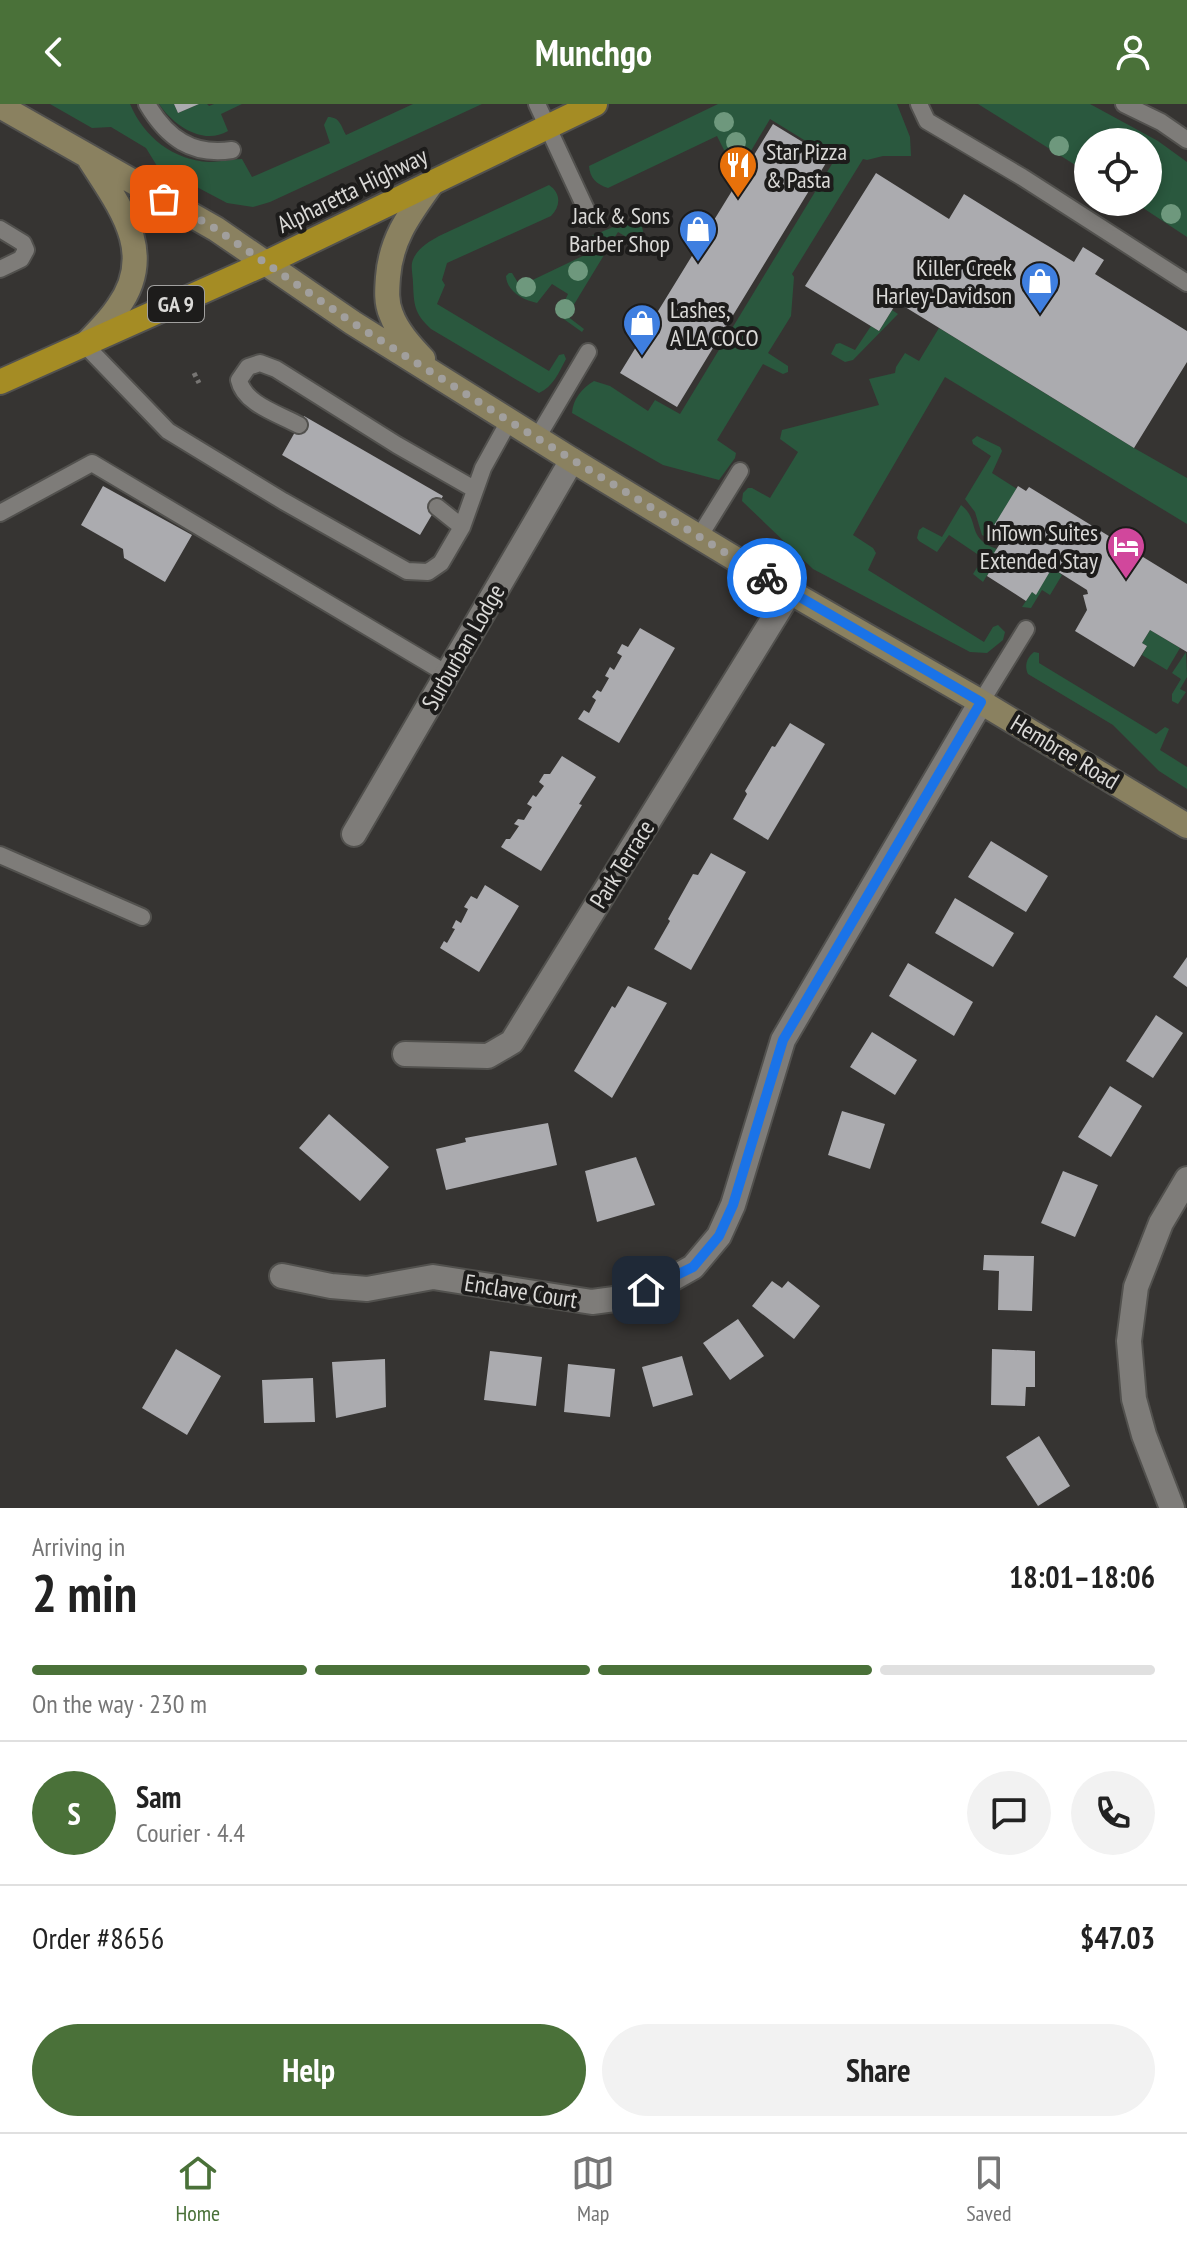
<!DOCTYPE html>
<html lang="en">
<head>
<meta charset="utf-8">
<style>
  body { margin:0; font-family:"PT Sans Narrow",sans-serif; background:#f2f2f2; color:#222; height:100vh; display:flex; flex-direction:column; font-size:30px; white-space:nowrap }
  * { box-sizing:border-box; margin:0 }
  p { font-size:26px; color:#767676 }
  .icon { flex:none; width:44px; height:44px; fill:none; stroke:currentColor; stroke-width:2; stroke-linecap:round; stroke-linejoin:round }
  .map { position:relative; height:1404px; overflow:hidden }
  .drawer { display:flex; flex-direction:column; background:#fff; flex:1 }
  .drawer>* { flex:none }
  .tools { position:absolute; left:1074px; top:24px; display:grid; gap:16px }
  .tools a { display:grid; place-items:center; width:88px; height:88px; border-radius:50%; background:#fff; box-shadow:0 4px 12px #0003; font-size:40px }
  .pin { position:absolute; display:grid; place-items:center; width:68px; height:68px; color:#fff; margin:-34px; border-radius:16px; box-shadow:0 4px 12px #0006 }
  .courier { position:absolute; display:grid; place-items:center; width:80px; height:80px; margin:-40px; border:6px solid #1a73e8; border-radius:50%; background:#fff; color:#222; box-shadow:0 2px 10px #0007 }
  .overview em { font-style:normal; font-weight:700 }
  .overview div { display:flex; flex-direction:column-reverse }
  .overview { display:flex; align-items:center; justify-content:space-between; height:136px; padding:0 32px }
  h1 { font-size:52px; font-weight:700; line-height:60px }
  .bar { display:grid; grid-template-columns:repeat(4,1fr); gap:12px 8px; align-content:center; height:96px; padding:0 32px }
  .bar i { height:10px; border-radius:6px; background:#e0e0e0 }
  .bar .active { background:#4a7139 }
  .bar p { grid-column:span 4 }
  .line { display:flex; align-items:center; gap:20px; padding:0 32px; border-top:2px solid #e0e0e0 }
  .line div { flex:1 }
  .round { display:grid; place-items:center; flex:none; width:84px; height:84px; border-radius:42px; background:#f2f2f2 }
  .action { display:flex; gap:16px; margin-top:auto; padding:16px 32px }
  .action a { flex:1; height:92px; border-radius:48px; background:#4a7139; color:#fff; font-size:32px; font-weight:700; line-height:92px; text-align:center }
  .action a+a { background:#f2f2f2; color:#222 }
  header { display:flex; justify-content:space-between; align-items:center; height:104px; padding:0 32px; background:#4a7139; color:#fff; font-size:36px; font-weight:700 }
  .tab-bar { display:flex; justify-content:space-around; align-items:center; height:112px; border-top:2px solid #e0e0e0; background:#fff; font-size:22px; color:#767676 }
  .tab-bar a { display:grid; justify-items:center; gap:4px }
  .tab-bar .active { color:#4a7139 }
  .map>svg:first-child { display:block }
</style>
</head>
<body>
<header><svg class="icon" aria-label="back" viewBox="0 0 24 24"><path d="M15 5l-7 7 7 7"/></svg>Munchgo<svg class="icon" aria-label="person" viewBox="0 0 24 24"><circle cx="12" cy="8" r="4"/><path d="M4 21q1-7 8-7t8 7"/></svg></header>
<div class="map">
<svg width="1187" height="1404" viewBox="0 0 1187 1404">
  <rect width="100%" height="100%" fill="#363432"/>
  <!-- green -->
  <path fill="#2a583e" d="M50 0H130C144 33 173 56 209 58 220 58 231 55 242 55L252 73 330 39 324 21 328 13C340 13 341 22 346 31L413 0H482L270 98 253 103 227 99 157 62 146 44 111 23 92 24Z
    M159 0H174L178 9 199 0H207L209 2 214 0H242L221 10 228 27C203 42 173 21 159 0Z
    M718 0H897L910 33 911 52H883L867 56 863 55 792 170 794 173 791 212 768 249 788 262V268L783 270 763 260 717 336 736 349 735 354 719 376 663 361 572 309C573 295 582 284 594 277L610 282 648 307 655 296 680 310 835 55 770 15 742 62 728 54 717 32 608 84C596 80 590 74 589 62Z
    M978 0H1090L1158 37 1187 58V133L1134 98H1148V38H1088V69Z
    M549 81C561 89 561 102 551 112L447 159 442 176 445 181 437 200 549 267 559 251 564 250 566 255C559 268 553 283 539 289L431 225C414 209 414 201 413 179 413 173 411 165 412 159 415 146 428 138 439 132Z
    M632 115 641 119 643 127 642 133 633 137 618 128 567 212 584 225 582 228 558 211 568 190 552 180 537 199C523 196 507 188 506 172L509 169H512L520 182 589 149 585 139 587 134Z
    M892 206 898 210 853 256 845 258 831 250 836 240 840 239 855 246 871 222 879 227Z
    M939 224 1134 344 1187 374V420L945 273 853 431 873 444 876 449 868 466 984 538 993 523 998 521 1005 528 1003 536 987 549 970 548 813 465 742 397 743 389 748 384H752L770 394 798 348 780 335 782 326 879 301 869 275 895 269 896 263 905 249 919 257Z
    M977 332 1000 343 1002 347 992 369 1017 385 993 423 1001 428 1003 435 1000 440 982 431 975 408 965 395 991 352 973 340 972 336Z
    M961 401C981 416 965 434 997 445L988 460 992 463 983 478 973 470 983 454 949 431 937 448 919 437 917 434 919 426 923 423 942 433Z
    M1052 464 1062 471 1050 491 1042 486 1031 504 1022 503 1032 488 1036 490Z
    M1150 526 1180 544 1167 566 1142 551 1147 542 1142 539Z
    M1034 548 1039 549V559L1156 630 1165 623 1169 625 1160 646 1187 663V685L1159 667 1113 621 1028 570C1024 562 1027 553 1034 548Z
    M1186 548 1187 573 1180 585 1186 588 1178 600 1172 597V590L1181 575 1172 569Z"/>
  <!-- building -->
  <path fill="#ababaf" d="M174 0H199L178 9Z
    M773 20 829 54 677 303 620 269Z
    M876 69 949 115 964 90 1074 158 1083 143 1104 156 1095 170 1187 227V258L1134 344 897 198 879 227 805 182Z
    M304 312 443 392 420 431 282 351Z
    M103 382 192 431 165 478 124 454 123 445 81 421Z
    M1018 382 1026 387 1029 383 1187 480V548L1150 526 1142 539 1147 542 1134 563 1075 527 1087 506 1083 491 1088 490 1087 486 1052 464 1036 491 1032 488 1026 497 987 472 992 463 987 460 1003 435 999 432 1001 428 993 423Z
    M640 524 675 544 619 639 578 615 584 606 589 609 596 596 592 593 597 586 601 588 609 574 605 572 610 563 614 566 622 552 617 549 622 540 628 543Z
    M790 619 825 640 768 736 733 715 747 690 745 687 772 642 775 643Z
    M562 652 596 673 579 700 582 701 541 767 501 743 506 735H510L519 722 514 720 518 715 524 716 532 703 527 700 533 691 536 693 544 682 539 678 544 670H550Z
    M991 737 1048 772 1026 808 968 773Z
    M711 749 746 768 691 866 654 845 670 817 668 815 693 770 698 771Z
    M485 781 519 802 479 868 440 844 444 837 447 839 455 825 452 824 456 816 461 819 468 805 464 803 471 792 477 795Z
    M955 794 1014 829 993 863 935 829Z
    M1187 853V883L1173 873Z
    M908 859 973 898 954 932 889 892Z
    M628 882 667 899 612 994 574 967 612 902 615 904Z
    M1156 911 1183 929 1153 974 1126 957Z
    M872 928 917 956 895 991 850 963Z
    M1110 982 1142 1002 1111 1053 1078 1033Z
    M842 1007 885 1020 870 1065 828 1051Z
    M329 1010 389 1063 360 1097 299 1044Z
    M548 1019 557 1061 446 1086 436 1045 466 1038 465 1034Z
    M636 1053 655 1101 597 1118 585 1067Z
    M1063 1067 1098 1081 1075 1133 1041 1119Z
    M984 1151 1034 1152 1032 1207 998 1206 999 1167 983 1166Z
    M772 1177 782 1184 788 1177 820 1202 794 1235 752 1202Z
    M738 1215 764 1252 730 1276 703 1239Z
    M176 1245 221 1272 187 1331 142 1304Z
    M992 1245 1035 1247V1283H1026L1025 1302 991 1301Z
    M490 1247 542 1253 536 1302 484 1296Z
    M682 1252 693 1291 653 1303 642 1263Z
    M385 1255 386 1303 336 1314 332 1258Z
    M568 1260 615 1265 610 1313 564 1308Z
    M313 1274 315 1318 264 1319 262 1276Z
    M1039 1332 1070 1382 1038 1402 1006 1353Z"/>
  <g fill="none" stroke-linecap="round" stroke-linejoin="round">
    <defs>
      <path id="lane" d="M147 0C167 34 192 52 232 46
        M537 0 590 114
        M919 0 927 17 1022 73 1187 179
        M1124 0 1161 18 1187 36
        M0 125 23 139 26 146 21 155 0 165
        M85 241 168 327 283 397 407 467 428 468 441 459 462 423 483 364 509 317
        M299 321C279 310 244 300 239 276L248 263 260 259 276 265 397 341 474 385
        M537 334 588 248
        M437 403 462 423
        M0 409 92 359 447 570
        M699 433 740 367
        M981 598 1026 525
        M0 751 142 813"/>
      <path id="street" d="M354 730 572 356
        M405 950 488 952 512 938 790 488
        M282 1172 331 1182 367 1185 433 1173 592 1198 622 1194 670 1176 693 1163 719 1132 733 1101 783 936 981 598
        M1172 1404 1144 1331 1134 1295 1129 1237 1136 1183 1161 1119 1187 1075"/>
      <path id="secondary" d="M0 2 216 125 353 219 572 356 790 488 981 598 1187 722
        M85 241C96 229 109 217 118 203 157 149 120 103 90 56
        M423 255C411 242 397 227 391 210 386 198 387 186 388 173 391 134 410 110 432 79"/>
      <path id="highway" d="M0 278 266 159 595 0"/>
    </defs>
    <!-- lane casing -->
    <use href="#lane" stroke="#52514e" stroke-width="20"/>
    <!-- street casing -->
    <use href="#street" stroke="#52514e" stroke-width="28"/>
    <!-- secondary casing -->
    <use href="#secondary" stroke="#52514e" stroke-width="28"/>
    <!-- highway casing -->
    <use href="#highway" stroke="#52514e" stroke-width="28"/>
    <!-- path -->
    <path stroke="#777573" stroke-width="5" stroke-dasharray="4 4" stroke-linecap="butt" d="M194 269 199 279"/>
    <!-- lane -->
    <use href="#lane" stroke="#7e7c79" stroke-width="16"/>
    <!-- street -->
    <use href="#street" stroke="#7e7c79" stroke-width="24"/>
    <!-- secondary -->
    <use href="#secondary" stroke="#8a8160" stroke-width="24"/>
    <!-- highway -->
    <use href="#highway" stroke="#a58c24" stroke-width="24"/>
  </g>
  <!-- trees -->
  <g fill="#6e987d">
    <circle cx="724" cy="18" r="10"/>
    <circle cx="736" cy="38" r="10"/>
    <circle cx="1059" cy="42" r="10"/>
    <circle cx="1171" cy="110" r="10"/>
    <circle cx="578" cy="167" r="10"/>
    <circle cx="526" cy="183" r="10"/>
    <circle cx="565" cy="205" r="10"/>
  </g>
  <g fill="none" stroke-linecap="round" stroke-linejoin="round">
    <!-- done -->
    <path stroke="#a19f9d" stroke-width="8" stroke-dasharray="0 14.4" d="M164 95 216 125 353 219 509 317 767 474"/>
    <!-- route -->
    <path stroke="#1a73e8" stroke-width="10" d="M646 1186 693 1163 719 1132 733 1101 783 936 981 598 767 474"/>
  </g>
  <!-- icons -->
  <defs>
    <symbol id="restaurant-pin" viewBox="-11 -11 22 30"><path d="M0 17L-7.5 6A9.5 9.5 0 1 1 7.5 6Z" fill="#e8710a" stroke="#1d1c1b"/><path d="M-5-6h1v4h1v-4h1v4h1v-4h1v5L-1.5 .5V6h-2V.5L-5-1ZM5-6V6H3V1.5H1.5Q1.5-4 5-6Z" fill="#fff"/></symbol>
    <symbol id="shop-pin" viewBox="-11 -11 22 30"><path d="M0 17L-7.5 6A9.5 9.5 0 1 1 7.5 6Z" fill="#3f7fe0" stroke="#1d1c1b"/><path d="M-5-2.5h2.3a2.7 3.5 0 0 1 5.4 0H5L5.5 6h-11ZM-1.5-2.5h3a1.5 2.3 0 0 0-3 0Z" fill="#fff"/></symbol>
    <symbol id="hotel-pin" viewBox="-11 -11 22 30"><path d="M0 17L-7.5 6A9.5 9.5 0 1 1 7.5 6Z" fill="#d1479c" stroke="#1d1c1b"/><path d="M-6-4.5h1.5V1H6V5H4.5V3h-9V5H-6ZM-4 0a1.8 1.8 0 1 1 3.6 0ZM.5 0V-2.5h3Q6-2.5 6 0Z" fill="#fff"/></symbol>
  </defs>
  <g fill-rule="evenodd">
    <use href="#restaurant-pin" x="716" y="39" width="44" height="60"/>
    <use href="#shop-pin" x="676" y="103" width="44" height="60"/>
    <use href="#shop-pin" x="1018" y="155" width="44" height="60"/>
    <use href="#shop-pin" x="620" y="197" width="44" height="60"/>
    <use href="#hotel-pin" x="1104" y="420" width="44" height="60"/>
  </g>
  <g text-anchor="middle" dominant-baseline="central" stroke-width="8" stroke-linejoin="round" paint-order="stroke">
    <!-- shield labels -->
    <rect fill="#1d1c1b" stroke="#a1a09f" stroke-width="2" x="148" y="182" width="56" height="36" rx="6"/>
    <g font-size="22" font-weight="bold" fill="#dad9d7">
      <text x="176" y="200">GA 9</text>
    </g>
    <!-- poi labels -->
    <g font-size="24" fill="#dad9d7" stroke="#1d1c1b" text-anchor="end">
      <text x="766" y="47" text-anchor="start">Star Pizza<tspan x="766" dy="28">&amp; Pasta</tspan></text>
      <text x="670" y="111">Jack &amp; Sons<tspan x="670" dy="28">Barber Shop</tspan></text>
      <text x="1012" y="163">Killer Creek<tspan x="1012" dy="28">Harley-Davidson</tspan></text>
      <text x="670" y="205" text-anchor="start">Lashes,<tspan x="670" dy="28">A LA COCO</tspan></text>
      <text x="1098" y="428">InTown Suites<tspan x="1098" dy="28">Extended Stay</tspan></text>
    </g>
    <!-- street labels -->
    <g font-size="24" fill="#dad9d7" stroke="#1d1c1b">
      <text transform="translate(352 86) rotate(-26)">Alpharetta Highway</text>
      <text transform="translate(463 543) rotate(-60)">Surburban Lodge</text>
      <text transform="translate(1065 648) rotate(31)">Hembree Road</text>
      <text transform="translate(622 760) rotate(-58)">Park Terrace</text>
      <text transform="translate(521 1187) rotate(9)">Enclave Court</text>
    </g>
  </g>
</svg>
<div class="tools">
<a><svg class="icon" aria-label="locate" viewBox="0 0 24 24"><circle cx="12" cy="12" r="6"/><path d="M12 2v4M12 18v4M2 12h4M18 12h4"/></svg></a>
</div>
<div class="pin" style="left:164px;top:95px;background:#ea580c"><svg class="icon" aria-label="bag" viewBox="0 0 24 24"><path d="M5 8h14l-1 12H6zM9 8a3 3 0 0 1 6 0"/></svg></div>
<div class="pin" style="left:646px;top:1186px;background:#1f2937"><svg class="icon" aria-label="home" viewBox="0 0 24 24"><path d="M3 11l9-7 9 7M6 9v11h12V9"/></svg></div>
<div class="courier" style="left:767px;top:474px"><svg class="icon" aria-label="bike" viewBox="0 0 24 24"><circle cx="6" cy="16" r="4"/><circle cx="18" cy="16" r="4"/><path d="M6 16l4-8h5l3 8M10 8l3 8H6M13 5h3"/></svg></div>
</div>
<section class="drawer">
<div class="overview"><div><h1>2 min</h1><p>Arriving in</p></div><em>18:01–18:06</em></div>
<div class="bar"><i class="active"></i><i class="active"></i><i class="active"></i><i></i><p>On the way · 230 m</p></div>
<div class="line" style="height:144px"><b class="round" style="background:#4a7139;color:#fff">S</b><div><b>Sam</b><p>Courier · 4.4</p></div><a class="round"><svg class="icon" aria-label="chat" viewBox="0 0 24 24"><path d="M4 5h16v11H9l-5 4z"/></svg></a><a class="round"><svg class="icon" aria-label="phone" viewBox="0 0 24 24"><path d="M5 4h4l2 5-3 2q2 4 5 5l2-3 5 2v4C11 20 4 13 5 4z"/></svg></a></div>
<div class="line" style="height:104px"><div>Order #8656</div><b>$47.03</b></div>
<div class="action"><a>Help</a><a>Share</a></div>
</section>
<nav class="tab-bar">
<a class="active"><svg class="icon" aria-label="home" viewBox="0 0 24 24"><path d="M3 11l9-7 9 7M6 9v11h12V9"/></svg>Home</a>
<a><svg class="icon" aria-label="map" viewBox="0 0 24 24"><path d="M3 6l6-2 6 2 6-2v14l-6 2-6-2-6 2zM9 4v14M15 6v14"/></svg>Map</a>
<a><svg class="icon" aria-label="saved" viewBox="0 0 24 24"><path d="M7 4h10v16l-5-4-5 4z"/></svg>Saved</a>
</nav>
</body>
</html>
